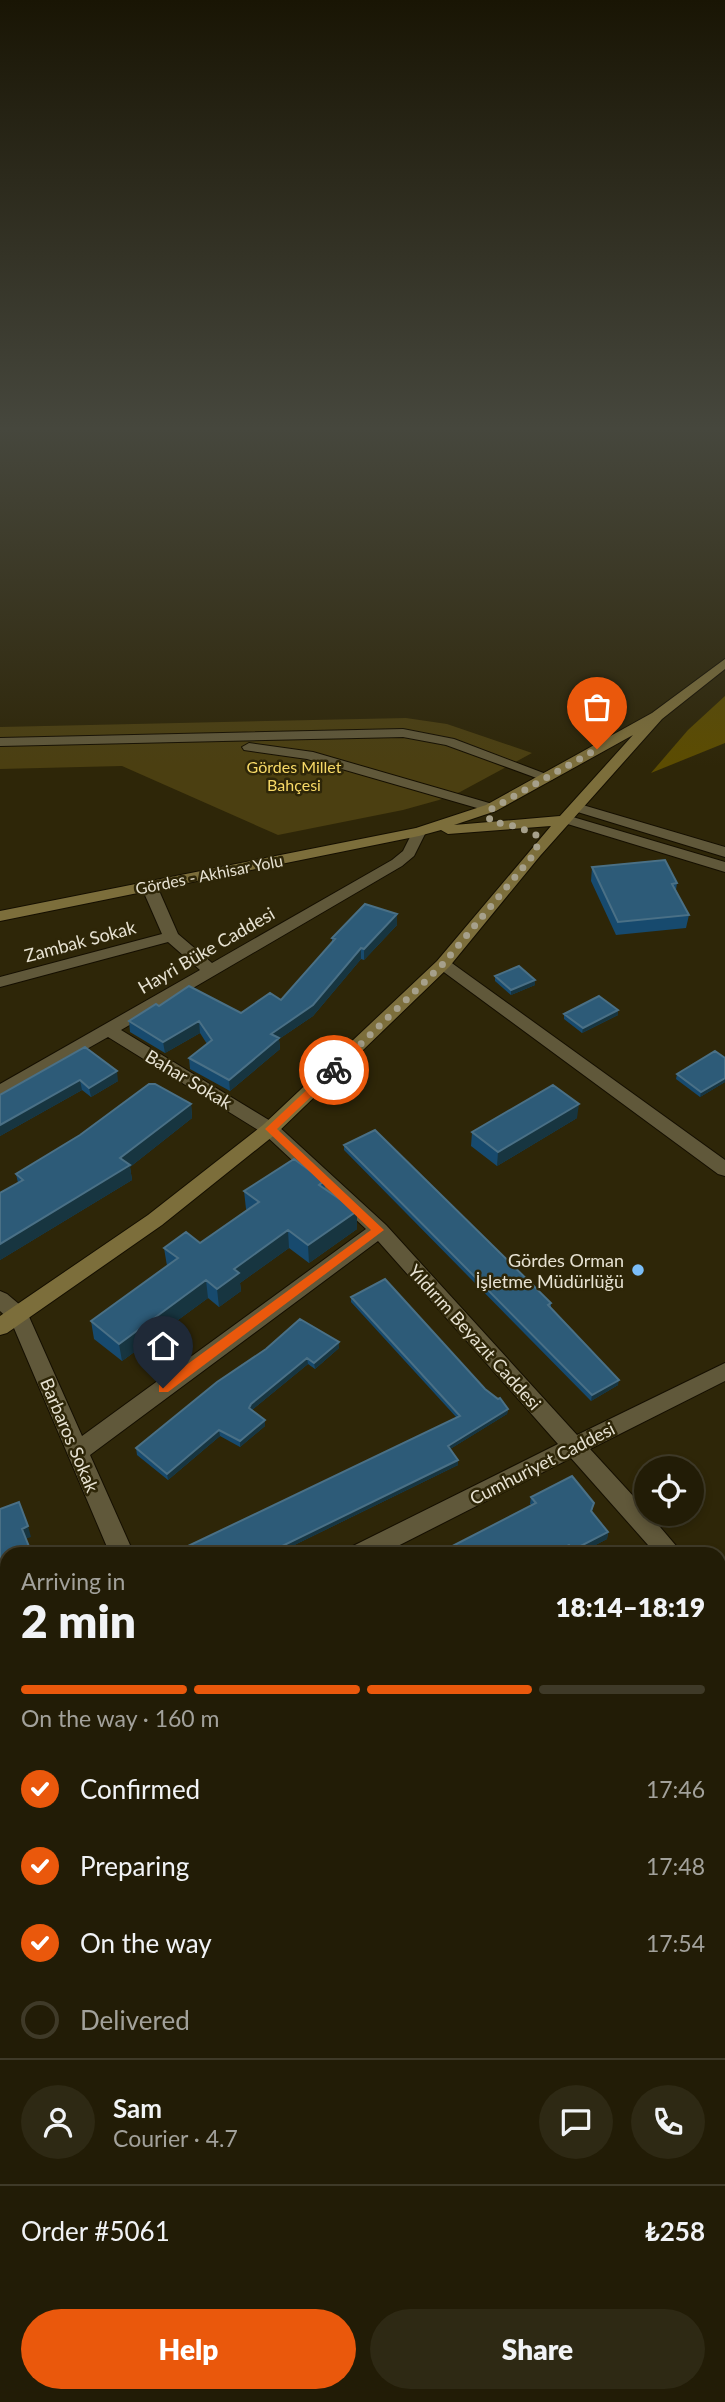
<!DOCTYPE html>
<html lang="en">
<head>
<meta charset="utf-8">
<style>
  body { margin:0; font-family:Lato,sans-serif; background:#2e2914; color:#f1f3f6; height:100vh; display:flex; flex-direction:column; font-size:26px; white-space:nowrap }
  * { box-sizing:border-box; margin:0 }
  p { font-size:23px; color:#a2a19b }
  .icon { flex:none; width:38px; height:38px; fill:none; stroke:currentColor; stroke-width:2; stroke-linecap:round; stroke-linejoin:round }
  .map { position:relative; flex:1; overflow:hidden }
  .details { position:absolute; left:0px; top:1547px; width:726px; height:856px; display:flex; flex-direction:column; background:#221c06; border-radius:21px 21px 0 0; box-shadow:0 4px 10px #0003,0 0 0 2px #3f3a28 }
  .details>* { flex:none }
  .buttons { position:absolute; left:634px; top:1456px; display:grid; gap:14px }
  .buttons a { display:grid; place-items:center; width:70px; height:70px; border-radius:50%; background:#221c06; box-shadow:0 4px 10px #0003,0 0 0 2px #3f3a28; font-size:35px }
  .pin { position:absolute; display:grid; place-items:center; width:60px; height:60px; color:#fff; margin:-72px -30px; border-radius:50% 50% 50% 0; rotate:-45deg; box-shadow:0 0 7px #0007 }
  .pin .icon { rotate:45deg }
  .courier { position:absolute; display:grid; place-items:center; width:70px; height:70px; margin:-35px; border:5px solid #ea580c; border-radius:50%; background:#fff; color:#222; box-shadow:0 2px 9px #0007 }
  .headline em { font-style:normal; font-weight:800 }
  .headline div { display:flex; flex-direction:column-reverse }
  .headline { display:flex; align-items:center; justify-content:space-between; height:119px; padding:0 21px }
  h1 { font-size:46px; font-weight:800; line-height:52px }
  .bar { display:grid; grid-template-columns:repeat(4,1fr); gap:10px 7px; align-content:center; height:84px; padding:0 21px }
  .bar i { height:9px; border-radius:5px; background:#3f3a28 }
  .bar .selected { background:#ea580c }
  .bar p { grid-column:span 4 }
  .line { display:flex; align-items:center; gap:18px; padding:0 21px; border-top:2px solid #3f3a28 }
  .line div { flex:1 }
  .round { display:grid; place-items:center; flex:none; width:74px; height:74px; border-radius:37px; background:#2e2914 }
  ol { padding:0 21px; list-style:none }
  li { display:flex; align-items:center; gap:21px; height:77px }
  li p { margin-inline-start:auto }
  li .icon { padding:7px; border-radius:50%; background:#ea580c; color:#fff; stroke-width:4 }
  li:last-child { color:#a2a19b }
  li i { width:38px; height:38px; border:4px solid #3f3a28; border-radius:50% }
  .primary-button { display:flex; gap:14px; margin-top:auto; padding:14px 21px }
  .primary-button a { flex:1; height:80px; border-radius:42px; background:#ea580c; color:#fff; font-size:28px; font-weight:800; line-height:80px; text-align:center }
  .primary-button a+a { background:#2e2914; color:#f1f3f6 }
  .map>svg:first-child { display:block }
</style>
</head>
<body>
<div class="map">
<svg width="725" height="2402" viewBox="0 0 725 2402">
  <rect width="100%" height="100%" fill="#2e2608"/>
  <!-- green -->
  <path fill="#4b3f11" d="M406 718 447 724 532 753 460 792 439 800 403 810 278 835 122 766 0 769V727Z"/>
  <!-- forest -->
  <path fill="#5c4c01" d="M725 696V743L651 773 688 730Z"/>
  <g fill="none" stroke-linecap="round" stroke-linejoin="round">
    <defs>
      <path id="minor" d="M403 729 454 739 554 777 552 780H542L446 745 403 737 0 746V738Z
        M249 743 313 752 496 805 498 808 491 812 307 759 244 750 242 747Z
        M576 803 725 847V857L571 810 569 807Z
        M566 815 725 862V872L561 822 559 819Z
        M419 828 426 832 414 856 402 866 121 1030 277 1125 386 1225 577 1435 725 1363V1381L590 1449 646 1510V1514H649L683 1554H656L571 1458 382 1554H347L351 1547 558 1444 378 1241 90 1455 134 1554H110L11 1321 0 1311V1291L7 1294 26 1310 82 1436 366 1229 263 1133 108 1037 0 1098V1084L200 970 168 942 0 987V977L162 934 141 886 149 881 157 886 178 934 212 963 392 860 403 851 414 829Z
        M443 959 449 961 725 1160V1176L718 1174 437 967 435 964Z
        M719 1597 725 1600V1625L719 1623Z
        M725 1676V1700L719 1703V1679Z
        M7 1718V1743L0 1746V1721Z
        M725 2085V2118L719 2120V2087Z
        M7 2089V2121L0 2124V2092Z
        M7 2176V2209L0 2212V2179Z
        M361 2396H399L396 2402H358Z
        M532 2396H566L568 2402H534Z"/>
      <path id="secondary" d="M725 659V669L662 719 540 856 449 967 277 1133 162 1225 7 1333 0 1335V1316L148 1215 263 1125 437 961 551 826 448 834 441 830 419 836 0 921V911L416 828 486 805 652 713ZM633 735 560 816 454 825 496 811Z"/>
    </defs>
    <!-- minor casing -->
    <use href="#minor" stroke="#150f00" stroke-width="2"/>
    <!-- secondary casing -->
    <use href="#secondary" stroke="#150f00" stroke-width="2"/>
    <!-- minor -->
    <use href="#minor" fill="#60583a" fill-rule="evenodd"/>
    <!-- secondary -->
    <use href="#secondary" fill="#7c6e3b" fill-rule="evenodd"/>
  </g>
  <!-- wall -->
  <path fill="#174a6e" d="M592 867 677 883 676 890 689 915 686 928 616 935 591 881Z
    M397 914V925L364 960 361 959 313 1016 279 1039 280 1049 230 1091 190 1069 189 1058 207 1044 200 1033 165 1053 130 1032 129 1021 159 1006 241 1013 281 1000 332 943V938Z
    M495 976 535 985 511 995 495 981Z
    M564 1014 618 1015 582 1033 564 1019Z
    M85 1047 118 1081 91 1097 82 1090 0 1136V1095Z
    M725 1058V1082L700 1097 676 1079 677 1074Z
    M191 1104 192 1118 130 1167 132 1180 0 1260V1193L18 1183 16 1174Z
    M577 1118 497 1166 471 1146 472 1132Z
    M344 1145 551 1303V1308L618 1385 591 1401 344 1150Z
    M324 1181 325 1188 357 1229 309 1263 289 1248 240 1283 241 1291 219 1307 208 1298 122 1361 94 1339 91 1321 167 1266 164 1248 200 1243 247 1210 246 1209 244 1191Z
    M351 1297 508 1409 507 1414 450 1449 458 1460V1465L276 1554H186L184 1548 457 1418 351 1302Z
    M339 1348 315 1369 308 1364 252 1410 265 1426 240 1447 220 1436 168 1480 137 1455 136 1448 217 1382Z
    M531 1497 594 1503 592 1512 608 1532 607 1539 578 1554H570L568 1552 564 1554H437L532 1505 530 1504Z"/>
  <!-- shaded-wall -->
  <path fill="#173540" d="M397 914V925L364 960V949Z
    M361 948V959L313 1016 279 1039 280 1049 230 1091 229 1080 271 1034Z
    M535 980V985L511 995V990Z
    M618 1010V1015L582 1033 583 1028Z
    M199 1021 200 1033 165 1053 163 1042Z
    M117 1071 118 1081 91 1097 89 1088Z
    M725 1078V1082L700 1097 701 1092Z
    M80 1080 82 1090 0 1136V1125Z
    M191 1104 192 1118 130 1167 132 1180 0 1260V1244L120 1158Z
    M579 1104 577 1118 497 1166 498 1152Z
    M357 1211V1229L309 1263 308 1245Z
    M288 1230 289 1248 240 1283 241 1291 219 1307 217 1289 234 1269Z
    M206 1280 208 1298 122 1361 119 1344Z
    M339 1342V1348L315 1369 314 1363Z
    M307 1358 308 1364 252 1410 249 1408 251 1404Z
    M619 1380 618 1385 591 1401 592 1395Z
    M508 1409 507 1414 447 1451 448 1446Z
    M265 1420V1426L240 1447V1441Z
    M219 1430 220 1436 168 1480 167 1474Z
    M458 1460V1465L276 1554H266Z
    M28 1526 31 1537 25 1539 22 1529Z
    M608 1532 607 1539 578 1554H573V1550Z
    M569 1545 568 1552 564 1554H552Z
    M7 1670V1682L0 1685V1674Z
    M725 1796V1799L719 1803V1799Z"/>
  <!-- building -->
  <path fill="#2d5b78" stroke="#4a7086" stroke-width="2" d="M665 860 677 883 672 884 689 915 618 922 592 867Z
    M365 904 397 914 364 949 361 948 313 1005 271 1034 279 1038 229 1080 189 1058 212 1040 199 1021 163 1042 129 1021 156 1004 159 1006 189 986 241 1013 270 993 281 1000 335 939 332 938Z
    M519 966 535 980 511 990 495 976Z
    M599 996 618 1010 583 1028 564 1014Z
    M85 1047 117 1071 89 1088 80 1080 0 1125V1095Z
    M715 1051 725 1058V1078L701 1092 677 1074Z
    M149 1084H155L191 1104 120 1158 130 1165 0 1244V1193L23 1180 16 1174 80 1135Z
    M553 1085 579 1104 498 1152 472 1132Z
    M375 1130 551 1303 548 1305 619 1380 592 1395 344 1145Z
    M294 1159 324 1181 319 1185 357 1211 308 1245 288 1230 234 1269 239 1273 217 1289 206 1280 119 1344 91 1321 178 1258 164 1248 186 1232 200 1243 259 1202 244 1191Z
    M385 1279 485 1389 498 1399 500 1398 508 1409 448 1446 458 1460 266 1554H188L184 1548 460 1416 351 1297Z
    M300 1319 339 1342 314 1363 307 1358 251 1404 249 1408 265 1420 240 1441 219 1430 167 1474 136 1448 217 1382 266 1349Z
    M572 1476 594 1503 591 1511 608 1532 573 1550 569 1545 552 1554H437L536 1503 531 1497Z
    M19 1502 28 1526 22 1529 32 1554H7V1670L0 1674V1509Z
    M725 1732V1796L719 1799V1736Z
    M725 1920V1997L719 2001V1924Z
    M7 1999V2021L1 2001Z
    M719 2168 722 2172 725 2170V2237L719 2241Z"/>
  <!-- sky -->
  <linearGradient id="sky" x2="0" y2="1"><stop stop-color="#191504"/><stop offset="0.56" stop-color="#46473d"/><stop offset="1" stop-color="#46473d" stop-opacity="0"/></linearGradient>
  <rect width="725" height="766" fill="url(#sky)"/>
  <!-- route -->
  <path fill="#ea580c" d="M330 1068 339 1070 277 1129 384 1230 168 1392H159V1385L371 1230 265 1129Z"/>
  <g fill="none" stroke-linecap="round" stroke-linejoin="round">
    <!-- done -->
    <path stroke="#a6a08b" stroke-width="7" stroke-dasharray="0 12.6" d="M334 1070 443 964 535 853 538 843 536 835 518 827 490 821 488 811 597 749"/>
  </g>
  <!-- markers -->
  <circle fill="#7bbef8" stroke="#2e2608" stroke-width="2.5" cx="638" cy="1270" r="7"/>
  <g text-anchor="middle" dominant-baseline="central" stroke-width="5" stroke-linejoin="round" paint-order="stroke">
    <!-- far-park labels -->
    <g font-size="16" fill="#f7d967" stroke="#2e2608">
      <text x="294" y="766">Gördes Millet<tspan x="294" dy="18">Bahçesi</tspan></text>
    </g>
    <!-- far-street labels -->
    <g font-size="16" fill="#e7e2d2" stroke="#2e2608">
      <text transform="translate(209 874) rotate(-11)">Gördes - Akhisar Yolu</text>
    </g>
    <!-- street labels -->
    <g font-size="18" fill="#e7e2d2" stroke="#2e2608">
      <text transform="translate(80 941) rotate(-15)">Zambak Sokak</text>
      <text transform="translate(206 950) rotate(-30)">Hayri Büke Caddesi</text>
      <text transform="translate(189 1079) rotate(31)">Bahar Sokak</text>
      <text transform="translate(475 1337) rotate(48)">Yıldırım Beyazıt Caddesi</text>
      <text transform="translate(70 1435) rotate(67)">Barbaros Sokak</text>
      <text transform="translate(542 1463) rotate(-27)">Cumhuriyet Caddesi</text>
    </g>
    <!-- poi labels -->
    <g font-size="18" fill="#e7e2d2" stroke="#2e2608" text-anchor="end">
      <text x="624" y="1260">Gördes Orman<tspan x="624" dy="21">İşletme Müdürlüğü</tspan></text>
    </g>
  </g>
</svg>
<div class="buttons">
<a><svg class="icon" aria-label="locate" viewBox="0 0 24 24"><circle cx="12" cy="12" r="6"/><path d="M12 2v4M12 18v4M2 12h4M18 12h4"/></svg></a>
</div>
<div class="pin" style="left:597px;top:749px;background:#ea580c"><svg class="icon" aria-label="bag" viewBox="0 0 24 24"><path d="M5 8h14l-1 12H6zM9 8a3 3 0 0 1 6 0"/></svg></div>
<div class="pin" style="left:163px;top:1388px;background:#1f2937"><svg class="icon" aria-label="home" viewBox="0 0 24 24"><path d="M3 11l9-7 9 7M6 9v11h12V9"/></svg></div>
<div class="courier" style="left:334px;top:1070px"><svg class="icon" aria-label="bike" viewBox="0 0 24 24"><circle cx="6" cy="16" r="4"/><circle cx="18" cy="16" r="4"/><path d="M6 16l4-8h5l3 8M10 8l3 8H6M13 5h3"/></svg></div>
<section class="details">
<div class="headline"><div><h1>2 min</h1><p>Arriving in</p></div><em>18:14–18:19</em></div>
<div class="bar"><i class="selected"></i><i class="selected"></i><i class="selected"></i><i></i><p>On the way · 160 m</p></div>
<ol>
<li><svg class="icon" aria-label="check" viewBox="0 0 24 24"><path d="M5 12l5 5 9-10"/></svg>Confirmed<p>17:46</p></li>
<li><svg class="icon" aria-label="check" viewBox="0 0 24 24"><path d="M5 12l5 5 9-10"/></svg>Preparing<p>17:48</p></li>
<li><svg class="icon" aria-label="check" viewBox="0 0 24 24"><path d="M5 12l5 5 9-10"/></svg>On the way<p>17:54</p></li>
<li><i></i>Delivered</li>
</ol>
<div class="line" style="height:126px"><a class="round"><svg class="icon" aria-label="person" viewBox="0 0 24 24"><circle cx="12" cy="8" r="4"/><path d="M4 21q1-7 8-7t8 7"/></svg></a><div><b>Sam</b><p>Courier · 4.7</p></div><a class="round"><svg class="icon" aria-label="chat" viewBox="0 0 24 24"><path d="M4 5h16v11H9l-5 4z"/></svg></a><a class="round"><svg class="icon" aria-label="phone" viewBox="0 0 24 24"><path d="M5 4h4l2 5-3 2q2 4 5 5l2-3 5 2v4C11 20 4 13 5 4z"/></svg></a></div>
<div class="line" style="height:91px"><div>Order #5061</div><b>₺258</b></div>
<div class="primary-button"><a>Help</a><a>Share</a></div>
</section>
</div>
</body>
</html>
